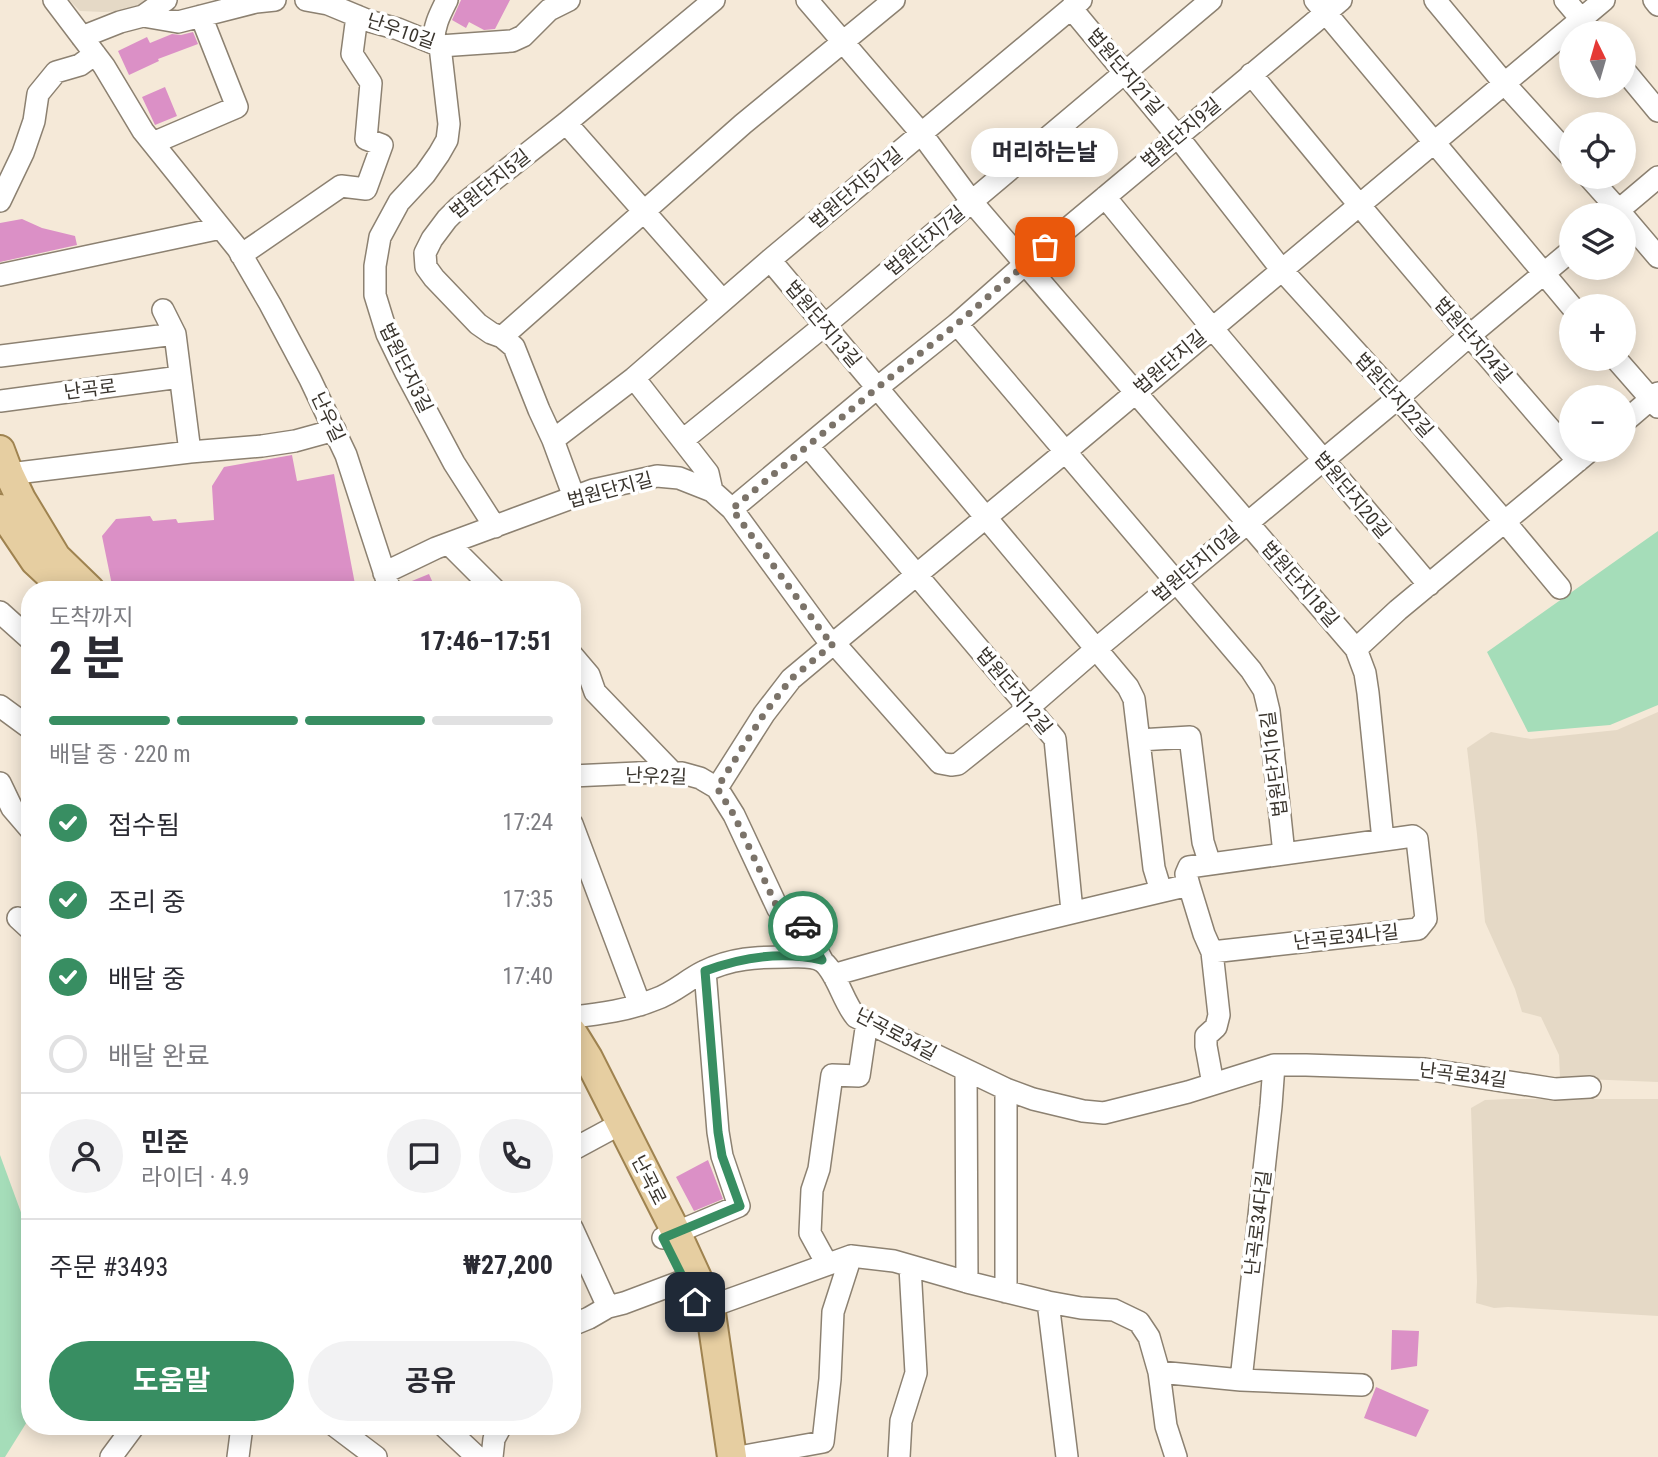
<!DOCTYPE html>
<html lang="ko">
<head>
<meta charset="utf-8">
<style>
  body { margin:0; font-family:"Roboto Condensed","Noto Sans KR",sans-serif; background:#f2f2f3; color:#2b2b33; height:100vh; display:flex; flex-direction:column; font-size:26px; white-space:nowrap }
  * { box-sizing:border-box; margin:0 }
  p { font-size:23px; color:#7c7c81 }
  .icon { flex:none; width:38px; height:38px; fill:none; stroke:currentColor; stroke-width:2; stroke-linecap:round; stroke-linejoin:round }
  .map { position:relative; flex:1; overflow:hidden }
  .panel { position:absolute; left:21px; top:581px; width:560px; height:854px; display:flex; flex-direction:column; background:#fff; border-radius:28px; box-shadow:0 4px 18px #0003 }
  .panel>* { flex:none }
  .needle { width:46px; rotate:355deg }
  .tools { position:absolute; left:1559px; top:21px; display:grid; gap:14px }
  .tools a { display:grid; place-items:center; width:77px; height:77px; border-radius:50%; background:#fff; box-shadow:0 4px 18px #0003; font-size:35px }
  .pin { position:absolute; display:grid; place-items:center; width:60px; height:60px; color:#fff; margin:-30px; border-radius:14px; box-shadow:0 4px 10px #0006 }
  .courier { position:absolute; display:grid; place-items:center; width:70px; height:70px; margin:-35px; border:5px solid #388e62; border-radius:50%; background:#fff; color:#222; box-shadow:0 2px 9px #0007 }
  .bubble { position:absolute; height:49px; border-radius:24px; background:#fff; box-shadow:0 4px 18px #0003; font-size:23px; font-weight:700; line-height:49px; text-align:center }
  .overview em { font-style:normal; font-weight:700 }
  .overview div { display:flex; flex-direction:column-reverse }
  .overview { display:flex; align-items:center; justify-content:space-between; height:119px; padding:0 28px }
  h1 { font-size:46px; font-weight:700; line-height:52px }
  .bar { display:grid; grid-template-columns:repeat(4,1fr); gap:10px 7px; align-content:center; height:84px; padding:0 28px }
  .bar i { height:9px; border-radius:5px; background:#e1e1e2 }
  .bar .active { background:#388e62 }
  .bar p { grid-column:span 4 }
  .line { display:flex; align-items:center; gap:18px; padding:0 28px; border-top:2px solid #e1e1e2 }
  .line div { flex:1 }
  .round { display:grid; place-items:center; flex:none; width:74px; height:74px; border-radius:37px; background:#f2f2f3 }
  ol { padding:0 28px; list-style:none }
  li { display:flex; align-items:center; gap:21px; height:77px }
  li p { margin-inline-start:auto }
  li .icon { padding:7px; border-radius:50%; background:#388e62; color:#fff; stroke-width:4 }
  li:last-child { color:#7c7c81 }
  li i { width:38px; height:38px; border:4px solid #e1e1e2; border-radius:50% }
  .cta { display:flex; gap:14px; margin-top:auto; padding:14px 28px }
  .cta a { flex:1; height:80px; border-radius:42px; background:#388e62; color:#fff; font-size:28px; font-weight:700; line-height:80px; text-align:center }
  .cta a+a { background:#f2f2f3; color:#2b2b33 }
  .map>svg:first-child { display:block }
</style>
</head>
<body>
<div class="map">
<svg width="1658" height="1457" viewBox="0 0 1658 1457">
  <rect width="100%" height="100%" fill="#f5e9d8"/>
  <!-- education -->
  <path fill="#e5d9c6" d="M69 0H153L139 10 104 12 80 11Z
    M1658 712V1082L1560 1078 1559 1055 1541 1017 1522 1012 1515 989 1485 922 1477 834 1467 748 1491 732 1531 739 1617 730Z
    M1509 1099H1658V1316L1508 1307 1494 1308 1476 1303 1477 1282 1471 1108 1485 1100Z"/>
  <!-- green -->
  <path fill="#a5ddb9" d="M1658 531V705L1610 725 1528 732 1487 652Z
    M0 1155 30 1237V1417L5 1457H0Z"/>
  <!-- building -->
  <path fill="#db90c6" d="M461 0H510L495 29 484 30 469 22 466 28 452 20Z
    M193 32 198 44 158 59 159 61 129 75 118 51 147 37 150 43 172 34 181 35Z
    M165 87 177 116 155 125 142 97Z
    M22 219 42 228 75 236 77 245 0 262V223Z
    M292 455 297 481 334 474 355 584 349 590H113L102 536 116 519 150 516 153 521 176 519 178 523 214 520 212 486 224 467Z
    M429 574 436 590H403L402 585Z
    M708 1160 723 1199 694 1211 676 1177Z
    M1392 1330 1419 1331 1417 1366 1391 1370Z
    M1376 1387 1429 1410 1416 1437 1364 1418Z"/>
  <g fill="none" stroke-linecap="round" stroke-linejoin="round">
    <defs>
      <path id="minor" d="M54 0 104 66 143 131 238 249 270 304 310 379 346 455 390 590
        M306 0 328 4 369 21 398 29 440 46 512 41 523 36 549 10 569 0
        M807 0 921 133 972 202 1356 649 1365 673 1368 693 1383 840
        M1315 0 1572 307
        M1435 0 1504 83 1572 158
        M1565 0 1593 33
        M1654 0 1658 5
        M1071 8 1178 137 1281 269 1398 398 1505 522 1560 588
        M143 16 166 0
        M82 37 120 22 143 16 178 22 256 2 275 0
        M434 43C433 27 440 14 447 0
        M440 46 449 124 447 140 439 154 425 174 399 202 380 237 375 266V295L387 334 405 371 454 463 495 527
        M1624 70 1658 111
        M1251 74C1358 205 1467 334 1578 461
        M566 123 722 300
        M153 143 237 107 201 16
        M1589 177 1623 215
        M1105 197 1212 328 1429 585
        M0 201 23 153 34 121 38 94 56 72 80 65 95 54
        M1613 215 1658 177
        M1624 217 1658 257
        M241 255 341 186 366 189 382 145 366 139 371 83 352 54 357 16
        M770 260 1128 687 1134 699 1154 868 1161 891
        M0 275 221 228
        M163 310 175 334 190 452
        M957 324 1251 670 1264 690 1269 711 1284 854
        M502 337 743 124 894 0
        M0 356 175 334
        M1616 359 1658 407
        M634 378 708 473 712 491
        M0 401 180 377
        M1624 422 1658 393
        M553 440 634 378 770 260 1081 0
        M683 440 825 325 1211 0
        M808 446 1055 739 1072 911
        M0 475 190 452 262 446 295 441 335 430
        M574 497 553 440 539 410 514 347 502 337 491 333 478 324 434 278 426 267 425 253 432 239 447 219 458 208 566 123 714 0
        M732 509 877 388 957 324 1025 264 1341 0
        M449 544 495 590
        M384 573 436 548 593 490 657 476 679 478 712 491 732 509 825 636 834 643 1065 452 1604 0
        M0 612 30 639
        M1356 649 1398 610 1591 450
        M572 655 589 675 595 692 673 773
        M0 706 30 728
        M1139 740 1190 737 1203 842 1210 864
        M572 776 659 772 682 773 700 778 717 788 764 714 791 679 834 643 940 763 951 765 958 764 1028 708 1096 649 1398 398 1469 336 1572 250
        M0 783 12 808 30 829
        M717 788 734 815 778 909 799 918 822 960
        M572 824 640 1005
        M1189 885 1204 934 1212 952 1219 1015 1216 1027 1206 1036V1046L1213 1084
        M18 918 30 929
        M833 975C951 941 1070 913 1189 885L1186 874 1189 867 1413 836 1417 839 1426 919 1418 929 1212 952
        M572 1017C600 1014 630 1010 656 999 673 993 687 980 703 972 731 958 757 957 787 957 798 957 814 955 823 962 837 973 843 1002 856 1017L1006 1089 1033 1099 1083 1111 1104 1113 1188 1092 1274 1065H1306L1425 1069 1555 1089 1590 1087
        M966 1070 967 1282
        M572 1150 609 1130
        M572 1228 608 1307
        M663 1238 739 1206 722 1156 718 1132 705 971
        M827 1264 810 1233 812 1190 819 1169 832 1075 859 1076 867 1022
        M1006 1292V1089
        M1048 1302 1067 1457
        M698 1311 851 1256 894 1261 967 1282 1048 1302 1081 1308 1114 1310 1139 1322 1149 1337 1159 1372 1166 1426 1176 1457
        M572 1325 589 1318 608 1307 624 1303 696 1276
        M1159 1372 1241 1380 1362 1385
        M1241 1380 1271 1106 1274 1065
        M335 1426 376 1457
        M444 1426 477 1457
        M111 1457 134 1426
        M238 1457 242 1426
        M492 1457 494 1439 501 1426
        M739 1457 823 1442 830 1379 833 1312 851 1256
        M899 1457 901 1421 916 1373 910 1267"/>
      <path id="major" d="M0 450 9 474 21 499 56 557 90 590
        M0 509 35 561 64 588
        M572 1032 588 1058 676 1232 710 1306 732 1457"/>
    </defs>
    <!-- minor casing -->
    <use href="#minor" stroke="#8c8171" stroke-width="24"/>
    <!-- major casing -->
    <use href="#major" stroke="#9f8350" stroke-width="32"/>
    <!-- minor -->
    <use href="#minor" stroke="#fff" stroke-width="21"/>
    <!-- major -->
    <use href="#major" stroke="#e6cea1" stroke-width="28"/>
  </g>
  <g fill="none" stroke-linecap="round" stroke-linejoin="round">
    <!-- done -->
    <path stroke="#7b7369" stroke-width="7" stroke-dasharray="0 12.6" d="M803 926 799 918 778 909 734 815 717 788 764 714 791 679 834 643 825 636 732 509 877 388 957 324 1045 247"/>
    <!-- route -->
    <path stroke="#388e62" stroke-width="9" d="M695 1302 663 1238 740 1206 722 1156 718 1132 705 971C742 957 782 951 822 960L803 926"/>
  </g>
  <g text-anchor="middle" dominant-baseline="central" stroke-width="7" stroke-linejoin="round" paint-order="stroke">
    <!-- street labels -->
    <g font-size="19" fill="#39342d" stroke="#fff">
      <text transform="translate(401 31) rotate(19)">난우10길</text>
      <text transform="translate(1125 72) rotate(50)">법원단지21길</text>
      <text transform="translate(1181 133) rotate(-40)">법원단지9길</text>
      <text transform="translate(490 184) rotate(-39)">법원단지5길</text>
      <text transform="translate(856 188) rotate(-40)">법원단지5가길</text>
      <text transform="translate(925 241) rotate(-40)">법원단지7길</text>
      <text transform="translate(823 324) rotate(50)">법원단지13길</text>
      <text transform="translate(1473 340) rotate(49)">법원단지24길</text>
      <text transform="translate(1170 362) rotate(-40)">법원단지길</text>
      <text transform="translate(406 368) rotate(64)">법원단지3길</text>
      <text transform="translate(90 389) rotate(-7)">난곡로</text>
      <text transform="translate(1394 395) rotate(48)">법원단지22길</text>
      <text transform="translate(328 417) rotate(65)">난우길</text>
      <text transform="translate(610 490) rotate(-15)">법원단지길</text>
      <text transform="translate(1352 495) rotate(50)">법원단지20길</text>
      <text transform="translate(1196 564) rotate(-40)">법원단지10길</text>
      <text transform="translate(1300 584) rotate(49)">법원단지18길</text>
      <text transform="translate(1014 691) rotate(50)">법원단지12길</text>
      <text transform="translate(1274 764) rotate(-97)">법원단지16길</text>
      <text transform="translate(656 776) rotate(2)">난우2길</text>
      <text transform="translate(1346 937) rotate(-6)">난곡로34나길</text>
      <text transform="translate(896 1034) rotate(28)">난곡로34길</text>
      <text transform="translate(1463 1075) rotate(7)">난곡로34길</text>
      <text transform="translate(649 1180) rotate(63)">난곡로</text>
      <text transform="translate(1258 1223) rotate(-83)">난곡로34다길</text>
    </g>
  </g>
</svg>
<div class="tools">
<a><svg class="needle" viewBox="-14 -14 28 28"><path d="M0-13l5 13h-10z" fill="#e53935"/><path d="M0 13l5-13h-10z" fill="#7c7c81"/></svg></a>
<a><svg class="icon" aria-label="locate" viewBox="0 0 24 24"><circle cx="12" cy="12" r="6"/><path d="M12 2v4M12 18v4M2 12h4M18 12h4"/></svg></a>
<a><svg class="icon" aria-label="layers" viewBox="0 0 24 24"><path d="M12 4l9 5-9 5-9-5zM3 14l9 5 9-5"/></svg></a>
<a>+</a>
<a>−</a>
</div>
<div class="pin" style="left:1045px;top:247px;background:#ea580c"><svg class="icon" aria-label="bag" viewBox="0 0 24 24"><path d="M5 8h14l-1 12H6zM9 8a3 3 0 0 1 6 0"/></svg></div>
<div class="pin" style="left:695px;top:1302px;background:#1f2937"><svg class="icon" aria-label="home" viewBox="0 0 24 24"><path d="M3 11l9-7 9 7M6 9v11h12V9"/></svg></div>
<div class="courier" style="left:803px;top:926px"><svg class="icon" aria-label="car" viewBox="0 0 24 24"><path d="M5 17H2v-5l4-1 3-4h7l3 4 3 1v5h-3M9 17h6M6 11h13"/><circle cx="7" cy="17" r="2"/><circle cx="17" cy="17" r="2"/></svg></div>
<div class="bubble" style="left:971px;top:128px;width:147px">머리하는날</div>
<section class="panel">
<div class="overview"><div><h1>2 분</h1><p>도착까지</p></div><em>17:46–17:51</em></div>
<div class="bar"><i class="active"></i><i class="active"></i><i class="active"></i><i></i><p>배달 중 · 220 m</p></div>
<ol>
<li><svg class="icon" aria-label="check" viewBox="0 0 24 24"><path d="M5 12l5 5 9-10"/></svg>접수됨<p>17:24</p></li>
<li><svg class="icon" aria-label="check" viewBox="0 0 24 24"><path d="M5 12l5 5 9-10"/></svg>조리 중<p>17:35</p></li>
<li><svg class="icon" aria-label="check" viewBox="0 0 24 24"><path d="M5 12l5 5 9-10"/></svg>배달 중<p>17:40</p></li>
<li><i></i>배달 완료</li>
</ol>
<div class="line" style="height:126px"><a class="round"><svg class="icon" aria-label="person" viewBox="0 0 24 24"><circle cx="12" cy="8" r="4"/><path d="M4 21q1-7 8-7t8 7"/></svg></a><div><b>민준</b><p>라이더 · 4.9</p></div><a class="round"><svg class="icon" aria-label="chat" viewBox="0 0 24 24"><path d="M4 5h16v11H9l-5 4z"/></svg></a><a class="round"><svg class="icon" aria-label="phone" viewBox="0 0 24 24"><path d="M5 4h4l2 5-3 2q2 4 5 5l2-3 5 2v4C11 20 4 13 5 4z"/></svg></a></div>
<div class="line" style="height:91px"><div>주문 #3493</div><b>₩27,200</b></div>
<div class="cta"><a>도움말</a><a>공유</a></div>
</section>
</div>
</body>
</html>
